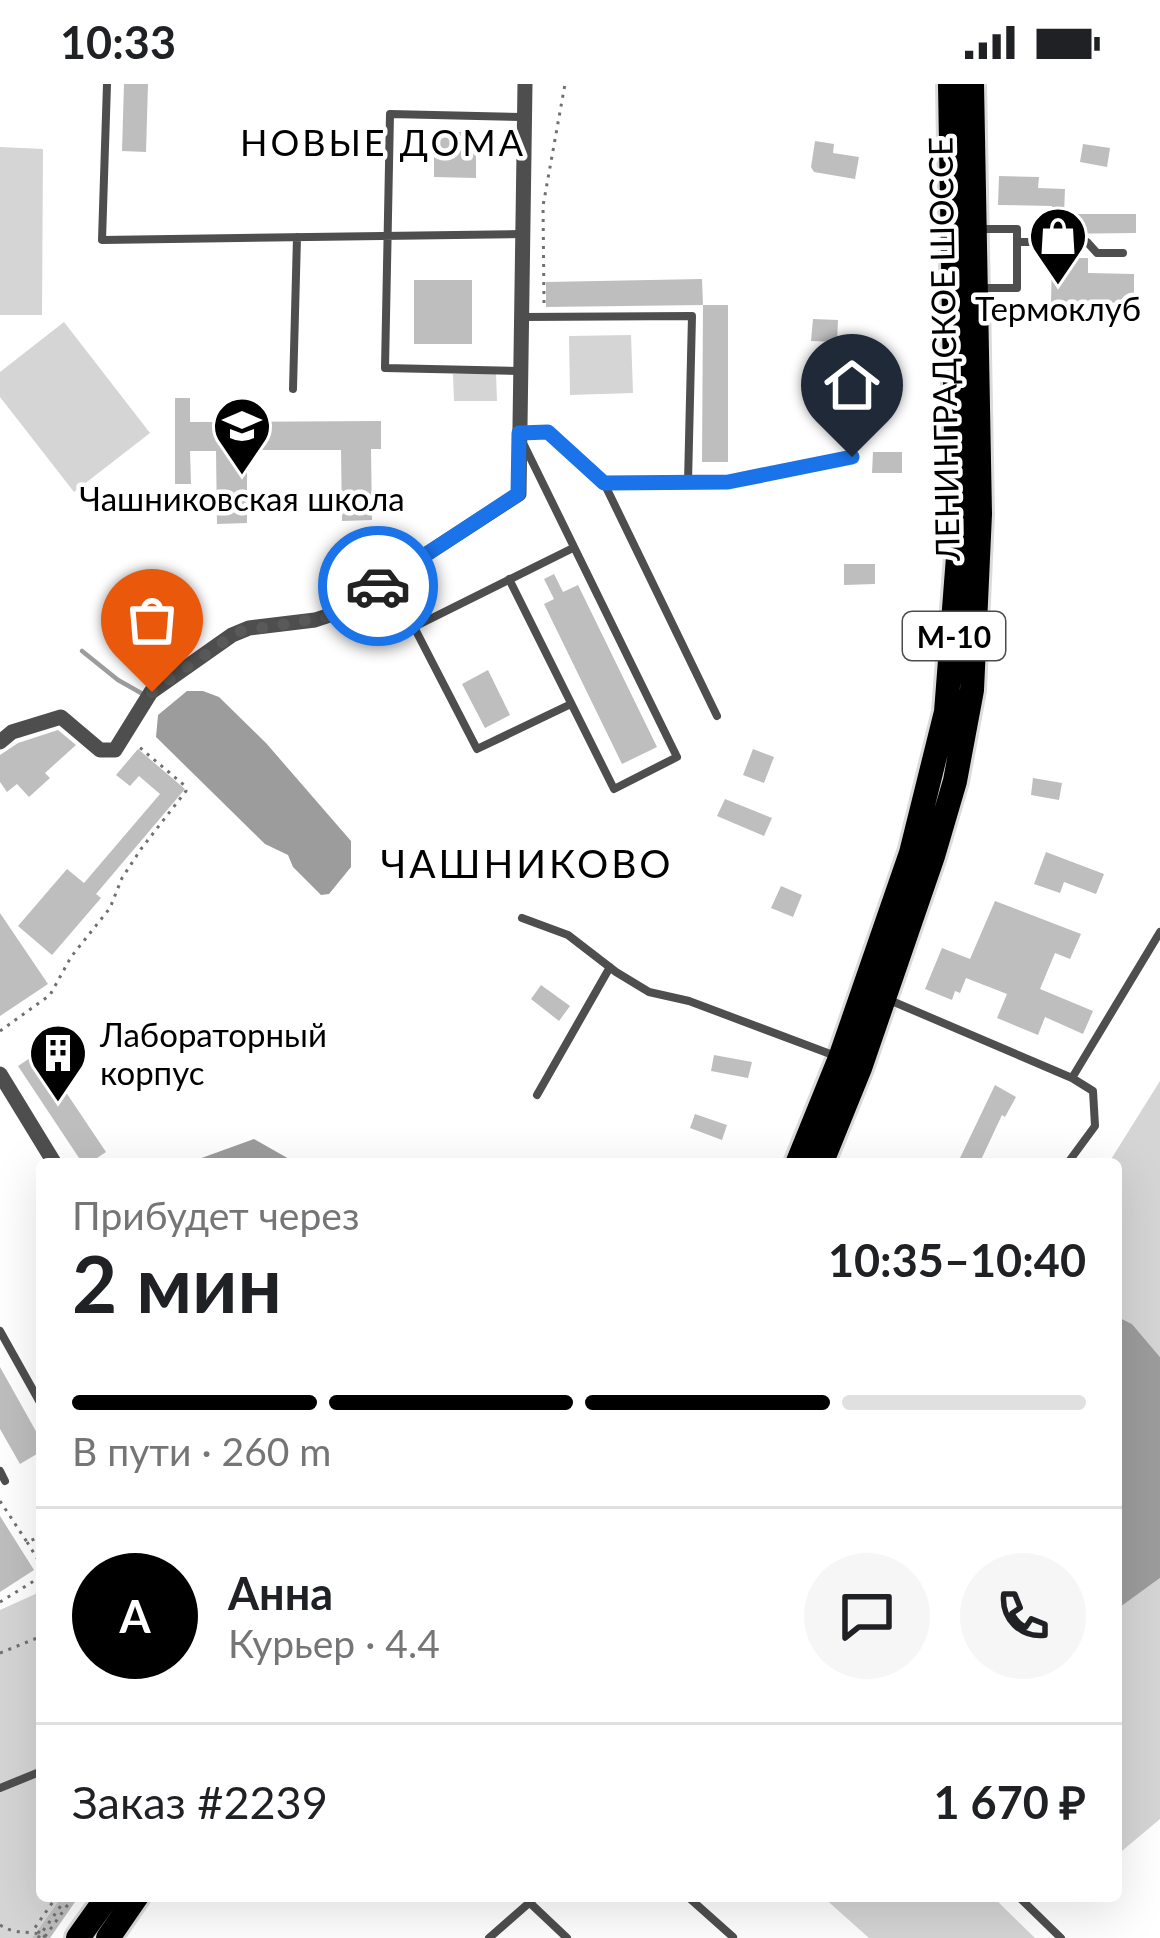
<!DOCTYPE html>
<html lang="ru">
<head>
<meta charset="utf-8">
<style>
  body { margin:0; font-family:Lato,sans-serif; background:#f6f6f6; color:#202124; height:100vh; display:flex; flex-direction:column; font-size:45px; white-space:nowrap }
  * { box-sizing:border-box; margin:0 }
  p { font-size:39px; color:#757577 }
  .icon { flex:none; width:66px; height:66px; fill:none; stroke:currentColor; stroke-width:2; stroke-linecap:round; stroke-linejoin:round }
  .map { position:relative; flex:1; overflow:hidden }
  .panel { position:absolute; left:36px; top:1074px; width:1086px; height:744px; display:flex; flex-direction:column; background:#fff; border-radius:12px; box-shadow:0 12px 48px #0002 }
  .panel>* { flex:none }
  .pin { position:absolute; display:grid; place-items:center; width:102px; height:102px; color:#fff; margin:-123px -51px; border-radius:50% 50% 50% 0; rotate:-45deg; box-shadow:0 0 12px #0007 }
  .pin .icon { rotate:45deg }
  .courier { position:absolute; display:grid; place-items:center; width:120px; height:120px; margin:-60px; border:9px solid #1a73e8; border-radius:50%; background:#fff; color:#222; box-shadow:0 3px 15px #0007 }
  .headline em { font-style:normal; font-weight:700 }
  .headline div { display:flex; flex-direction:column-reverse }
  .headline { display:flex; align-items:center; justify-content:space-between; height:204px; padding:0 36px }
  h1 { font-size:78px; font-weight:700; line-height:90px }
  .bar { display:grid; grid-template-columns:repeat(4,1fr); gap:18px 12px; align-content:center; height:144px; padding:0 36px }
  .bar i { height:15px; border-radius:9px; background:#e0e0e0 }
  .bar .selected { background:#000 }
  .bar p { grid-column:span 4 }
  .line { display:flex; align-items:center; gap:30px; padding:0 36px; border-top:3px solid #e0e0e0 }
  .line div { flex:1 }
  .round { display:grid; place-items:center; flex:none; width:126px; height:126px; border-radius:63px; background:#f6f6f6 }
  .status { display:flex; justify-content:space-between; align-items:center; height:84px; padding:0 60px; background:#fff; direction:ltr }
  .status svg { height:33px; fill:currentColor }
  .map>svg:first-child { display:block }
</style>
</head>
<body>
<div class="status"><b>10:33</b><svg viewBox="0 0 49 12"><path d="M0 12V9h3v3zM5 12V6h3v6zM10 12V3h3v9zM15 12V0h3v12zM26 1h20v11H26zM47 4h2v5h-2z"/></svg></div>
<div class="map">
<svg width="1160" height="1854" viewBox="0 0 1160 1854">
  <rect width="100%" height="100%" fill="#fff"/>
  <!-- green -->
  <path fill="#d5d5d5" d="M0 63 43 65 42 231H0Z
    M64 238 150 349 74 408 0 313V288Z
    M631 251 633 309 570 311 569 252Z
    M496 289 497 317H454L453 290Z
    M1160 997V1273L1132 1240 1116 1232V1080H1108Z
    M1160 1494V1735L1116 1772V1526Z
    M42 1507V1812H62L32 1854H0V1526Z
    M822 1812H992L1035 1854H869Z"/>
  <!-- water -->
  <path fill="#9c9c9c" d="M187 607H203L219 613 266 659 351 757V783L329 810 321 811 293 783 288 771 265 760 156 653 158 631Z
    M254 1055 298 1080H185Z
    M1116 1232 1132 1240 1160 1273V1494L1116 1526Z"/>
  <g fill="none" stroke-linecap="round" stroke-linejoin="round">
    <!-- stream -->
    <path stroke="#9c9c9c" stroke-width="4.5" d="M82 567 118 596 141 609"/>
  </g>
  <!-- building -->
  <path fill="#bebebe" d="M124 0H148L146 68 122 67Z
    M434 48H476V94L434 93Z
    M815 57 834 60 833 69 859 73 855 95 814 88 811 83Z
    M1083 60 1110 64 1107 83 1080 78Z
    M999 92 1039 93 1038 104 1065 105 1064 130H1136V149L1052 150V122L998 121Z
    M1052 174H1088V189L1134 190V219L1051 218Z
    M702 195 703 221 546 223V198Z
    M414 196H472V260H414Z
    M703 221H728V378H702Z
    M813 235 838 236 837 258 811 257Z
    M175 314H190V338L381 337V365H371L372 436 342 437 341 366H247V439L217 440 216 367H190L191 400H175Z
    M873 368H902V389H872Z
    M844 480H875V500L844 501Z
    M554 490 563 508 578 501 657 663 622 680 544 520 554 515 544 495Z
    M488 586 510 631 485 644 462 600Z
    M58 646 76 661 45 689 50 694 29 713 17 700 7 708 0 698V671L18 659Z
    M138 665 185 705 96 810 101 814 52 871 18 842 67 785 84 799 160 710 139 692 130 702 116 691Z
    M753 665 774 673 764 699 743 691Z
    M1033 694 1062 699 1059 716 1031 711Z
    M725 715 772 734 764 752 717 732Z
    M1046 768 1104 790 1096 810 1064 798 1060 809 1034 800Z
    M781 802 802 811 793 833 771 824Z
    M995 817 1081 850 1070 875 1055 869 1040 905 1093 927 1083 950 1045 933 1038 951 997 934 1007 910 966 894 960 909 955 907 952 916 925 905 942 864 970 875Z
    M0 829 48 900 0 932Z
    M541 901 570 922 559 937 531 915Z
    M39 968 106 1068 88 1080H83L18 982Z
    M714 971 752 978 748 994 711 987Z
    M995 1001 1016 1013 1005 1033 1002 1031 979 1080H974L960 1074Z
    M695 1030 727 1041 722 1056 690 1044Z
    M0 1283 42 1358V1367L20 1380 0 1345Z
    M0 1432 34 1486 0 1508Z
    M62 1812 75 1818 50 1854H32Z"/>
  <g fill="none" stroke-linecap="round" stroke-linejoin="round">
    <defs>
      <path id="trunk" d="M797 1080 840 974 911 769 946 628 958 473 950 0
        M821 1080 860 984 933 772 955 697 972 606 980 430 972 0
        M78 1854 108 1812
        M108 1854 137 1812"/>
    </defs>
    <!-- trunk casing -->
    <use href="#trunk" stroke="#dbdbdb" stroke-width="30"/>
    <!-- path -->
    <path stroke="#707070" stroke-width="3" stroke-dasharray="3 6" stroke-linecap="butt" d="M544 219 543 122 565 0
      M0 947 50 911 71 873 110 824 122 794 141 765 186 707 184 701 138 662
      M0 1417 27 1458 42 1452
      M27 1458 42 1482
      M0 1518 42 1492
      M0 1569 42 1552
      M0 1841C18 1853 33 1844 47 1854
      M40 1849 34 1845 57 1812
      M38 1854 65 1816 69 1819 44 1854"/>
    <!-- service -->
    <path stroke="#4e4e4e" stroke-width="8" d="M107 0 102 156 521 150
      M1018 158H1087L1097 169H1123
      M977 204H1017V145H982
      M523 233 692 232 688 398
      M520 287 385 284 390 30 523 33
      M293 305 297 153
      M521 349 548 348 604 399 717 632
      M604 399 728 398 852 373
      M509 495 614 705 677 673 524 361
      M571 620 477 665 414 543 573 464
      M522 834 568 851 616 888 649 908 689 917 833 971
      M887 915 1072 994 1093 1007 1095 1042 1067 1080
      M1072 994 1160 848
      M537 1011 610 883
      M0 1247 42 1322
      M0 1387 5 1397
      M0 1704 42 1687
      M687 1812 733 1853
      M1018 1812 1061 1854
      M529 1818 567 1854
      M489 1854 537 1812"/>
    <!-- minor -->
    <path stroke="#4e4e4e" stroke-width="15" d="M0 658 12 648 61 633 100 666H115L151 608 232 551 249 544 315 536 336 529 519 410 525 0
      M0 990 55 1080"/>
    <!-- trunk -->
    <use href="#trunk" stroke="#000" stroke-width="24"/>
  </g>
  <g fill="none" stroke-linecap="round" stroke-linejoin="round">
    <!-- done -->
    <path stroke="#595959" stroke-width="12" stroke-dasharray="0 21.6" d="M152 608 237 548 326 533 378 502"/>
    <!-- route -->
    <path stroke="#1a73e8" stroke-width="15" d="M378 502 518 410 519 349 548 348 604 399 728 398 852 373"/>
  </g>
  <!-- icons -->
  <defs>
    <symbol id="shop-pin" viewBox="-11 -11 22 30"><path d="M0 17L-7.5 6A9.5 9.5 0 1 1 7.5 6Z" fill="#000" stroke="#fff"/><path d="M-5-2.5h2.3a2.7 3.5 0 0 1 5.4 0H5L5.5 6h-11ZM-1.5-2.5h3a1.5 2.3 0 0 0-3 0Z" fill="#fff"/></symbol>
    <symbol id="school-pin" viewBox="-11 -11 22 30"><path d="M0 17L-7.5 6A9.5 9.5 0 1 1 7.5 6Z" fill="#000" stroke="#fff"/><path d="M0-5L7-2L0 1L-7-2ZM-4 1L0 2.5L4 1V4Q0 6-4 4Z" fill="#fff"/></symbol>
    <symbol id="building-pin" viewBox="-11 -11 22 30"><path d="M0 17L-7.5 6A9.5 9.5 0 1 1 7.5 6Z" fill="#000" stroke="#fff"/><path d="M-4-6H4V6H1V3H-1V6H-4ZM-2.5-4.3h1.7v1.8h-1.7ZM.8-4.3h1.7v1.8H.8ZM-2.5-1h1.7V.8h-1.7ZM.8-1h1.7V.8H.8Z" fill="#fff"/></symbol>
  </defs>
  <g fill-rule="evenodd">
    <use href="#shop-pin" x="1025" y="119" width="66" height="90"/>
    <use href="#school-pin" x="209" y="309" width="66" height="90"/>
    <use href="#building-pin" x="25" y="936" width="66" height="90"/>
  </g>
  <g text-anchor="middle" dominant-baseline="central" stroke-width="9" stroke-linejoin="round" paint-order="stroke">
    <!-- shield labels -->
    <rect fill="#fff" stroke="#4c4c4c" stroke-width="3" x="903" y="528" width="102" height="48" rx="9"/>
    <g font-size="30" font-weight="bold" fill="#000">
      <text x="954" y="552">М-10</text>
    </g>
    <!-- poi labels -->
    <g font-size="33" fill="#000" stroke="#fff">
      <text x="1058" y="224">Термоклуб</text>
      <text x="242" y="414">Чашниковская школа</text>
      <text x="100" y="950" text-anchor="start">Лабораторный<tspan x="100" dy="38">корпус</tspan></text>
    </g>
    <!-- street labels -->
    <g font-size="33" fill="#000" stroke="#fff">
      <text transform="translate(943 265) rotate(-91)">ЛЕНИНГРАДСКОЕ ШОССЕ</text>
    </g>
    <!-- neighbourhood labels -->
    <g font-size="36" letter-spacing="3" fill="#000" stroke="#fff">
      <text x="383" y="58">НОВЫЕ ДОМА</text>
    </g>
    <!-- quarter labels -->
    <g font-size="39" letter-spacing="3" fill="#000" stroke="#fff">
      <text x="527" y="779">ЧАШНИКОВО</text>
    </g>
  </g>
</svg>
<div class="pin" style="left:152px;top:608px;background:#ea580c"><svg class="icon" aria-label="bag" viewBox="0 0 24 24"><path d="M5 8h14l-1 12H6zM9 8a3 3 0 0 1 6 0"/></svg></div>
<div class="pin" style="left:852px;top:373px;background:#1f2937"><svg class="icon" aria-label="home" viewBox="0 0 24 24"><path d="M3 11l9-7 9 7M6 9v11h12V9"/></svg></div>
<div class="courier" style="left:378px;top:502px"><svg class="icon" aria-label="car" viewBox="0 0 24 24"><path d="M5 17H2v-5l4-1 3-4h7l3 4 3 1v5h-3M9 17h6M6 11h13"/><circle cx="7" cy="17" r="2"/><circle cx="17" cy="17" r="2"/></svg></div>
<section class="panel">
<div class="headline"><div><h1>2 мин</h1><p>Прибудет через</p></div><em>10:35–10:40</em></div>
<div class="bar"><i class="selected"></i><i class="selected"></i><i class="selected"></i><i></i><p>В пути · 260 m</p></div>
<div class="line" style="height:216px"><b class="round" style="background:#000;color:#fff">А</b><div><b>Анна</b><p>Курьер · 4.4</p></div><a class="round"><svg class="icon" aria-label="chat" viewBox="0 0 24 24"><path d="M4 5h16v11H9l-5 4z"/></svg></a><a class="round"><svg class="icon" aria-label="phone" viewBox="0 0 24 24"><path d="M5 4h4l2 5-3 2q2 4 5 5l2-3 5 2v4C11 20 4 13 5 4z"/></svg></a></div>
<div class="line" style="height:156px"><div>Заказ #2239</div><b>1 670 ₽</b></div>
</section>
</div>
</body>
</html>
